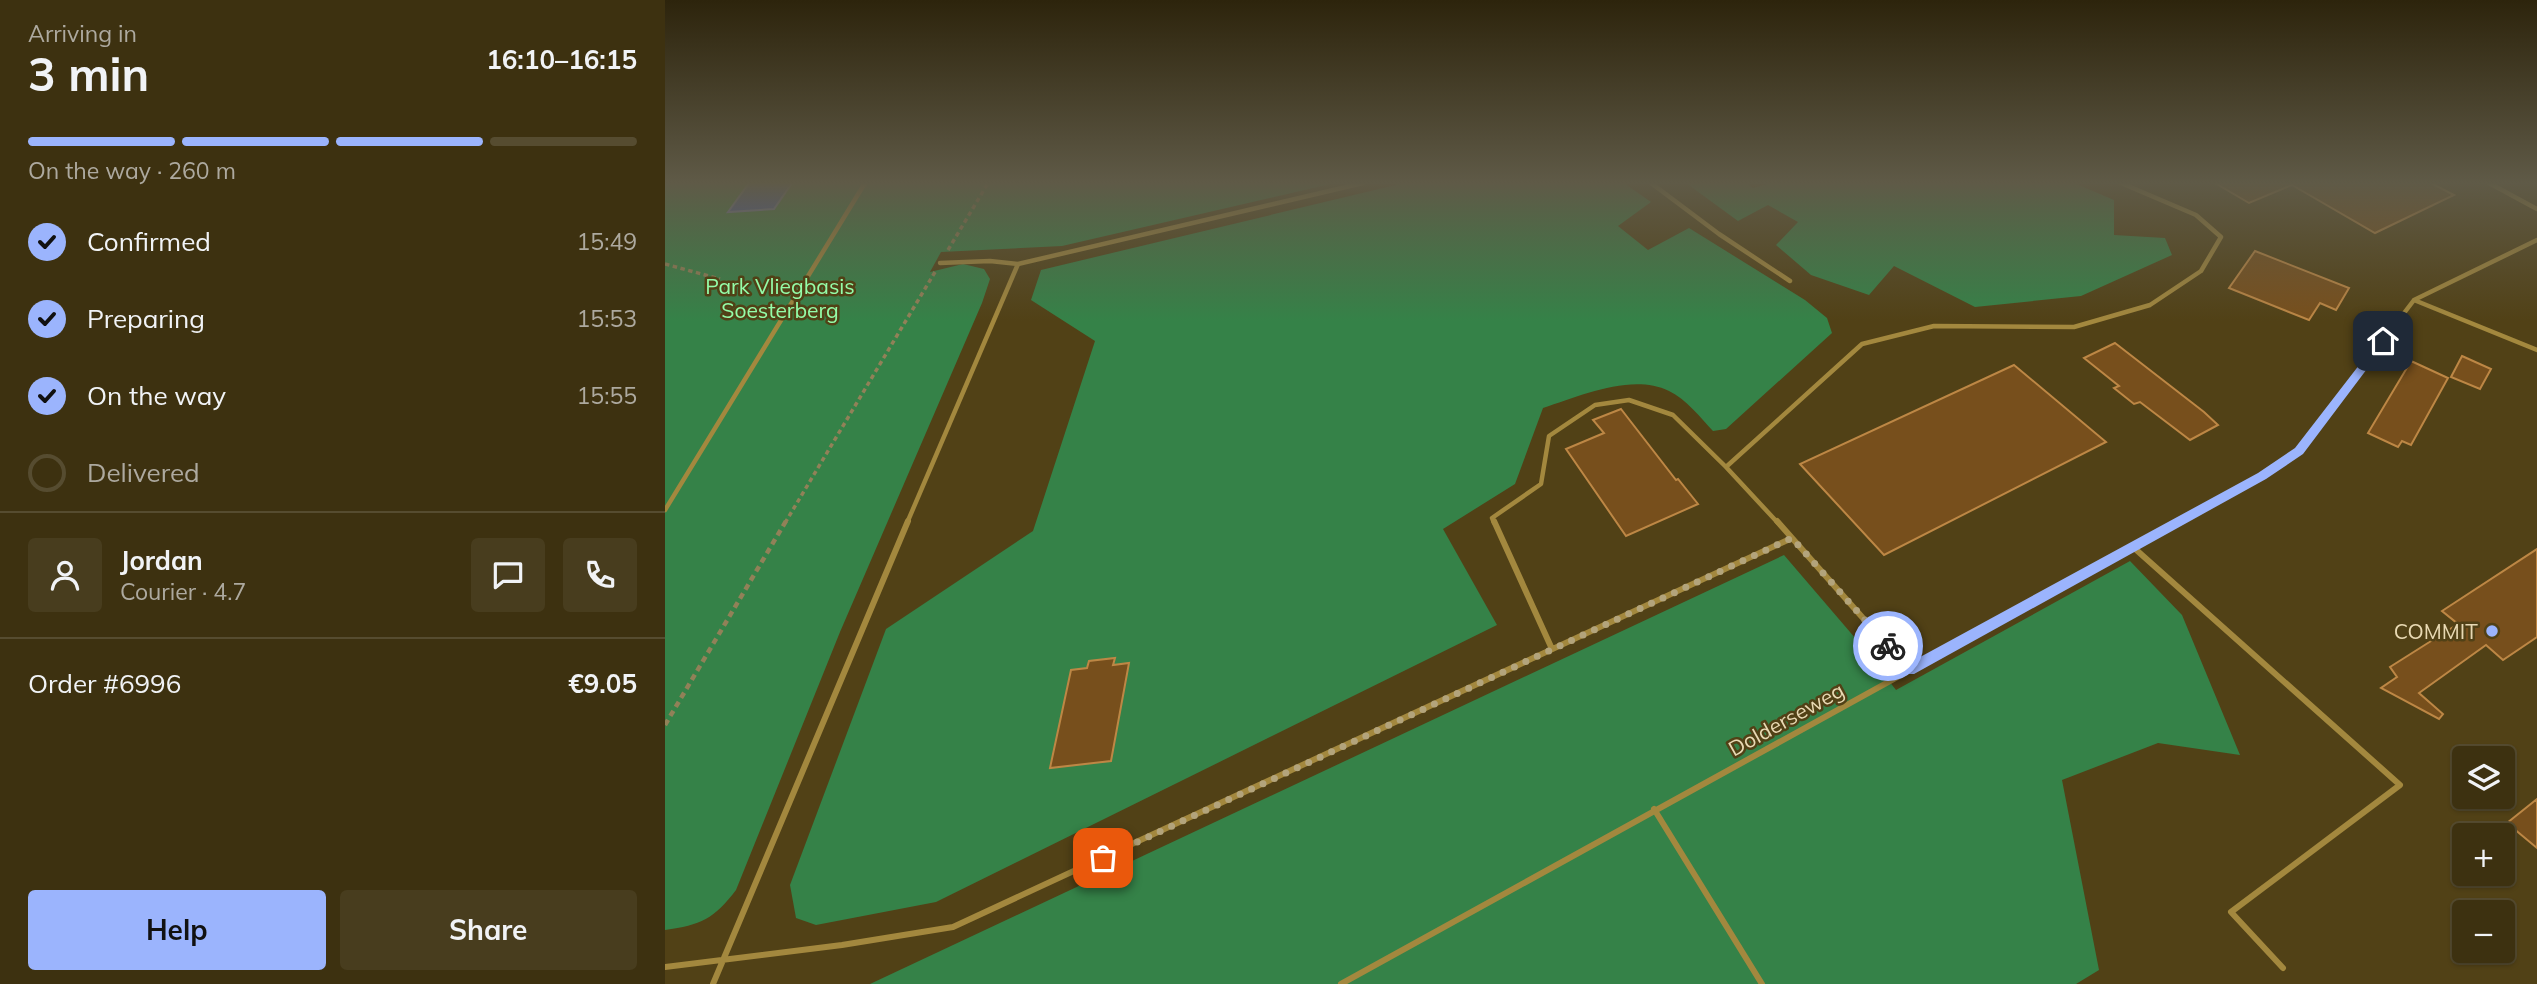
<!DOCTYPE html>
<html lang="en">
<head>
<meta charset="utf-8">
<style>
  body { margin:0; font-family:Mulish,sans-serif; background:#483d1e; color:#f1f3f6; height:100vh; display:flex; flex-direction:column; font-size:26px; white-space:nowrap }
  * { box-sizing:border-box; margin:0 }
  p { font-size:23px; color:#ada99f }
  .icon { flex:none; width:38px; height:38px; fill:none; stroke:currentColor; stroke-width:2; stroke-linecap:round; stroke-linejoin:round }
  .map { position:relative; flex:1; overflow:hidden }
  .side { display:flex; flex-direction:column; background:#3d3110; width:665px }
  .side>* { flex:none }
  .controls { position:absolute; left:1787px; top:746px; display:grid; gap:14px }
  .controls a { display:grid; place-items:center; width:63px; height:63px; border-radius:7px; background:#3d3110; box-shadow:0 2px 5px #0004,0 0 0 2px #564c30; font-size:35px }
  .pin { position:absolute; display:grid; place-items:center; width:60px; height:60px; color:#fff; margin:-30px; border-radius:14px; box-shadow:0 4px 10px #0006 }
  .courier { position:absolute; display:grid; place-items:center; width:70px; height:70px; margin:-35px; border:5px solid #9bb4fd; border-radius:50%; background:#fff; color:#222; box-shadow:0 2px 9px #0007 }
  .summary em { font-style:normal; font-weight:700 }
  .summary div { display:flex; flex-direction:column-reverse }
  .summary { display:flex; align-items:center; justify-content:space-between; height:119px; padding:0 28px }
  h1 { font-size:46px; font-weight:700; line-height:52px }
  .bar { display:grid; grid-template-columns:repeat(4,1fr); gap:10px 7px; align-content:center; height:84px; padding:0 28px }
  .bar i { height:9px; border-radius:5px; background:#564c30 }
  .bar .active { background:#9bb4fd }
  .bar p { grid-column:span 4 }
  .line { display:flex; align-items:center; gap:18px; padding:0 28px; border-top:2px solid #564c30 }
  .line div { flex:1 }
  .round { display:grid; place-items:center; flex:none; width:74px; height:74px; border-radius:7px; background:#483d1e }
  ol { padding:0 28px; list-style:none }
  li { display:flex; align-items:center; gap:21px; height:77px }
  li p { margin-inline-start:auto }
  li .icon { padding:7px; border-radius:50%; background:#9bb4fd; color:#111; stroke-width:4 }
  li:last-child { color:#ada99f }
  li i { width:38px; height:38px; border:4px solid #564c30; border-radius:50% }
  .cta { display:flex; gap:14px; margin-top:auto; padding:14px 28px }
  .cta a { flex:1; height:80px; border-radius:7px; background:#9bb4fd; color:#111; font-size:28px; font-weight:700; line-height:80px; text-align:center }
  .cta a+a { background:#483d1e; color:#f1f3f6 }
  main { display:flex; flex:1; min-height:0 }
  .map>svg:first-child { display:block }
</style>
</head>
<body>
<main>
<section class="side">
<div class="summary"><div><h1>3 min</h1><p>Arriving in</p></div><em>16:10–16:15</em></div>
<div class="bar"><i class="active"></i><i class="active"></i><i class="active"></i><i></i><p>On the way · 260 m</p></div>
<ol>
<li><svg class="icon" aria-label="check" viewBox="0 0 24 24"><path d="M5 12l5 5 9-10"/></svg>Confirmed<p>15:49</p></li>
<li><svg class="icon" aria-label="check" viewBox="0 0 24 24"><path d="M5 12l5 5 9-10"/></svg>Preparing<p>15:53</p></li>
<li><svg class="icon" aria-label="check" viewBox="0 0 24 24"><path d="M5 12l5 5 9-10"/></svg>On the way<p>15:55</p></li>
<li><i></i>Delivered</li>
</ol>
<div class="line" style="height:126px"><a class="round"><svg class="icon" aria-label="person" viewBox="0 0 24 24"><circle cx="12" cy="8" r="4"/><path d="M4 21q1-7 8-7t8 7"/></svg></a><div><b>Jordan</b><p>Courier · 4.7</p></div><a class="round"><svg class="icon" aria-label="chat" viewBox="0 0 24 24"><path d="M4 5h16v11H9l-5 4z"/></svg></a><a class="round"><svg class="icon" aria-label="phone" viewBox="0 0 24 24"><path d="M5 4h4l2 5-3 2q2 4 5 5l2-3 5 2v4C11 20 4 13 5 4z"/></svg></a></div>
<div class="line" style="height:91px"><div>Order #6996</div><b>€9.05</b></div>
<div class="cta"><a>Help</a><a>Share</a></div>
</section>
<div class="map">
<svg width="1872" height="984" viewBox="0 0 1872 984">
  <rect width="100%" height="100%" fill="#514116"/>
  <!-- green -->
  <path fill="#358248" d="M0 183H670L397 246 276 252 265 272 298 264 319 269 325 279 317 303 175 632 71 890C49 919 36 925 0 930Z
    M739 183H959L986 202 953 226 983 250 1024 228 1140 300 1162 318 1167 333 1061 429 1048 431C1036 418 1021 399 1004 391 966 373 916 396 878 408L850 484 778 529 832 625 271 902 151 925 131 918 125 885 221 629 368 531 430 341 366 300 376 270Z
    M1021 183H1082L1088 188 1105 183H1409L1449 200V235L1500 238 1507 255 1416 296 1310 307 1229 266 1204 295 1146 275 1111 245 1133 222 1103 205 1073 221Z
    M1119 555 1197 646 1231 690 1465 561 1517 615 1575 755 1493 743 1397 780 1434 970 1411 984H205Z"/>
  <!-- water -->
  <path fill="#3d56b9" stroke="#707db7" stroke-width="2" d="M84 183H127L109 209 63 212Z"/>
  <!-- building -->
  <path fill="#774f1c" stroke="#bd8745" stroke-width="2" d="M1550 183H1766L1789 195 1710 233 1627 185 1584 203Z
    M1590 251 1684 288 1671 310 1655 303 1644 320 1564 288Z
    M1450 343 1539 412 1553 425 1525 440 1475 402 1469 404 1449 388 1454 386 1419 358Z
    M1797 356 1826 369 1815 389 1786 377Z
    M1746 361 1783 378 1746 445 1737 441 1733 447 1703 433Z
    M1349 365 1441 442 1219 555 1135 464Z
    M956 409 1011 480 1013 479 1033 504 961 536 901 449 939 433 928 420Z
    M1872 549V637L1838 660 1821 645 1754 693 1778 714 1774 719 1716 688 1732 677 1725 667 1793 624 1777 611Z
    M450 658 448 665 464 663 446 761 385 768 406 670 422 668 424 661Z
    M1872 799V848L1842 823Z"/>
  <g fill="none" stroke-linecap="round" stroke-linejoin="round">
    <!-- path-far1 -->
    <path stroke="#918158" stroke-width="3.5" stroke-dasharray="4.5 3.5" stroke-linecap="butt" d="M283 250 323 183
      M0 264 55 279
      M120 523 270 272"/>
    <!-- path -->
    <path stroke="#918158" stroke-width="4.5" stroke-dasharray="6 4.5" stroke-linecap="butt" d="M0 725 121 521"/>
    <!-- lane-far1 -->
    <path stroke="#a3883e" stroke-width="4.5" d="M986 183 1054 234 1125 281
      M1824 183 1872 209
      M275 263 325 261 353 264
      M1749 300 1872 350
      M0 510 200 183
      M242 523 353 264 698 183
      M829 523 827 518 876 484 884 436 930 405 964 400 1008 415 1061 467
      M1113 523 1061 467 1197 344 1269 326 1409 327 1485 305 1536 271 1556 237 1531 215 1456 183
      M1512 523 1597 476 1634 451 1749 300 1872 240"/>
    <!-- lane -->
    <path stroke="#a3883e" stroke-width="6" d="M829 521 887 649
      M1112 521 1127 538
      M1468 547 1735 785 1566 912 1618 968
      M989 809 1097 984
      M0 967 177 945 288 927 1127 538 1244 670
      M48 984 243 521
      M676 984 1515 521"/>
  </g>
  <!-- sky -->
  <linearGradient id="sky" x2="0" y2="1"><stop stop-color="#2d240c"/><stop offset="0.57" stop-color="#5f5a47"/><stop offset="1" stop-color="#5f5a47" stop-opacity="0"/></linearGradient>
  <rect width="1872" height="321" fill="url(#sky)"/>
  <!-- route -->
  <path fill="#9bb4fd" d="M1715 338 1723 341 1638 454 1601 479 1249 674H1239L1219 650V642H1228L1246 662 1593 473 1630 448Z"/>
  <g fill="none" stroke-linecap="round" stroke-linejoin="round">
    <!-- done -->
    <path stroke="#b3a47c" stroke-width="7" stroke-dasharray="0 12.6" d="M438 858 1127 538 1223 646"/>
  </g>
  <!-- markers -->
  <circle fill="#9bb4fd" stroke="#514116" stroke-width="2.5" cx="1827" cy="631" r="7"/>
  <g text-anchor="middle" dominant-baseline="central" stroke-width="5" stroke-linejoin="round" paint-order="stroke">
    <!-- park labels -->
    <g font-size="21" fill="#94fca8" stroke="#514116">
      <text x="115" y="286">Park Vliegbasis<tspan x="115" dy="24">Soesterberg</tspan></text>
    </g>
    <!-- poi labels -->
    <g font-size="21" fill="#e8d9b3" stroke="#514116" text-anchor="end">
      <text x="1813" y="631">COMMIT</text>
    </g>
    <!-- street labels -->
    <g font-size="21" fill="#e8d9b3" stroke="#514116">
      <text transform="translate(1121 719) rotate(-29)">Dolderseweg</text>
    </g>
  </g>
</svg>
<div class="controls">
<a><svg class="icon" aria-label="layers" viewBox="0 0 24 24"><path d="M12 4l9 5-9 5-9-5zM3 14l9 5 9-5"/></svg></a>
<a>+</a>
<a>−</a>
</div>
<div class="pin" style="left:438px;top:858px;background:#ea580c"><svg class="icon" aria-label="bag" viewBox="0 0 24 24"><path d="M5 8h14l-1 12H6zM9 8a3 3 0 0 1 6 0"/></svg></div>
<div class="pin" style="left:1718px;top:341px;background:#1f2937"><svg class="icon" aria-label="home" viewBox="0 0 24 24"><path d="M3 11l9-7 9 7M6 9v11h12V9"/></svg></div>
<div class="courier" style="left:1223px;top:646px"><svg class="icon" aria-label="bike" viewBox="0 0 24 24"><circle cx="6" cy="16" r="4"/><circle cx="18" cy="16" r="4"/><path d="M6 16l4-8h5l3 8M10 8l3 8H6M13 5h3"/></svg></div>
</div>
</main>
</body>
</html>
